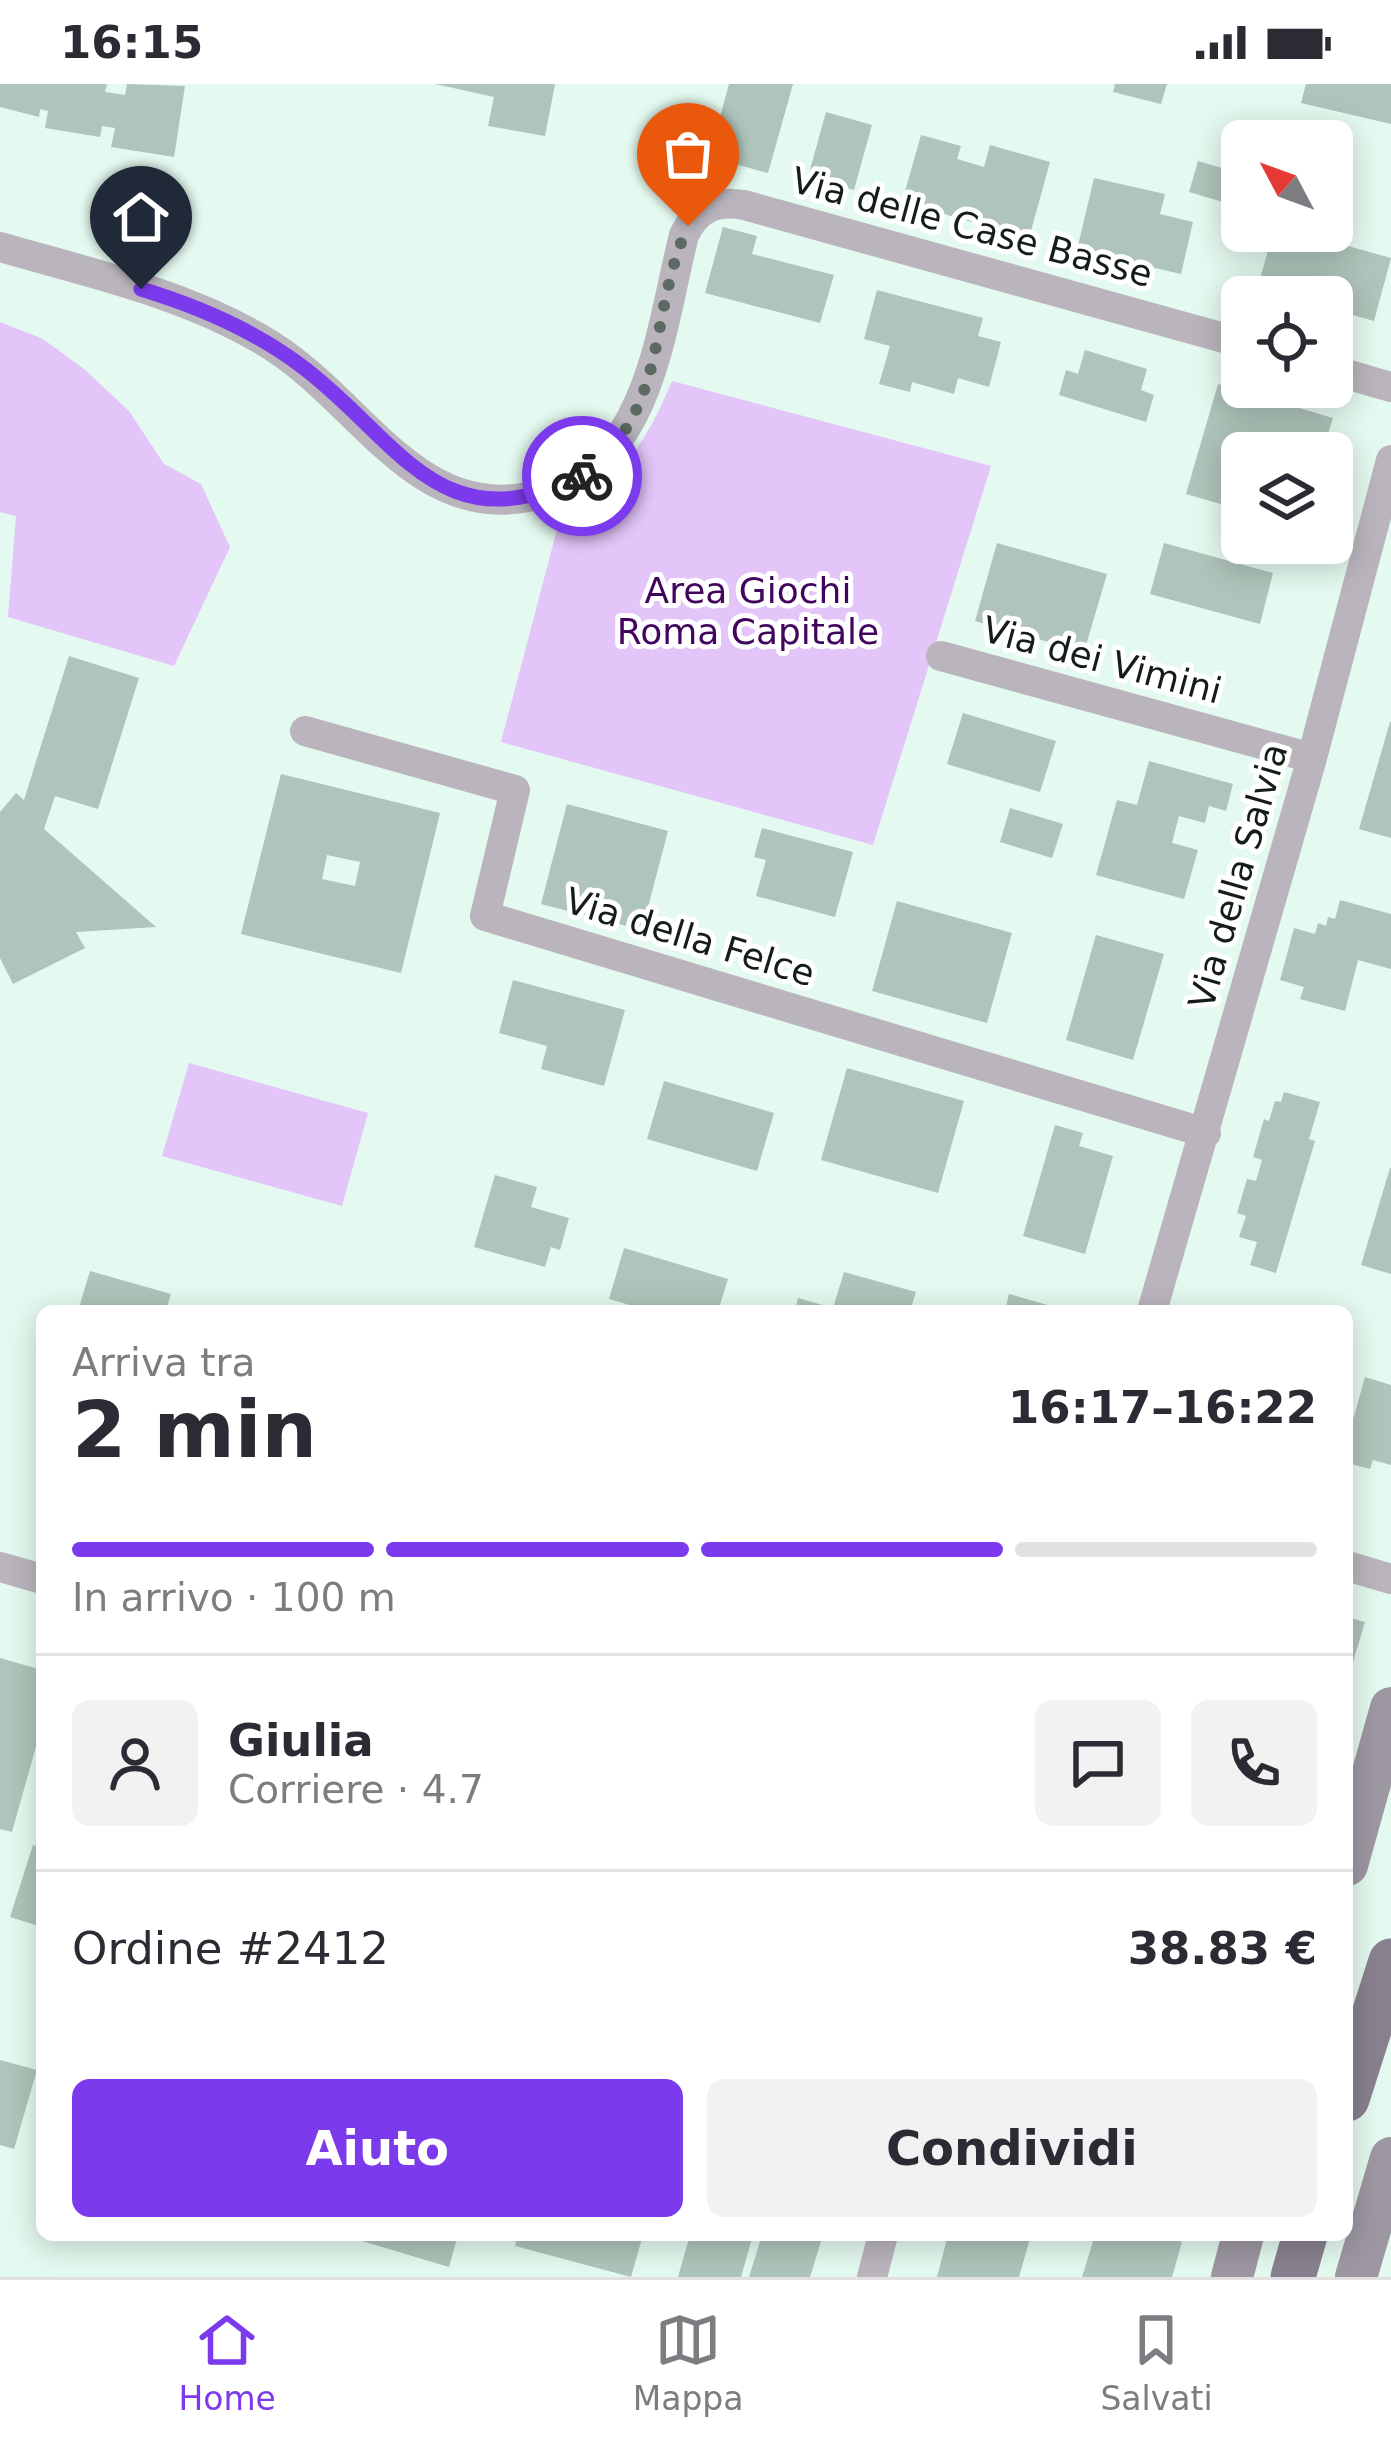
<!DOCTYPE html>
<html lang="it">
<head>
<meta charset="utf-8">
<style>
  body { margin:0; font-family:"DejaVu Sans",sans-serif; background:#f2f2f3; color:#2b2b33; height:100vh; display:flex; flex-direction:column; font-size:45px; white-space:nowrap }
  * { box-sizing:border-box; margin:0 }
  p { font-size:39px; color:#7c7c81 }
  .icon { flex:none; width:66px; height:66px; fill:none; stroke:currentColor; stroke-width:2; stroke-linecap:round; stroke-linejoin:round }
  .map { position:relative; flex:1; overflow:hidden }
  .drawer { position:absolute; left:36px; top:1221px; width:1317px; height:936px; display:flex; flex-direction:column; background:#fff; border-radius:18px; box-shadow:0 6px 30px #0003 }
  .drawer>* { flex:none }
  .needle { width:78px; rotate:311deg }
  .fabs { position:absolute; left:1221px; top:36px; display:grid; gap:24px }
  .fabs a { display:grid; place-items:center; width:132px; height:132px; border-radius:18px; background:#fff; box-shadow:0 6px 30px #0003; font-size:60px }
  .pin { position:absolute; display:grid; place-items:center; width:102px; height:102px; color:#fff; margin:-123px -51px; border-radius:50% 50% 50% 0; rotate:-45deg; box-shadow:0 0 12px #0007 }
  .pin .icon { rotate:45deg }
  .courier { position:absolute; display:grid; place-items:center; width:120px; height:120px; margin:-60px; border:9px solid #7c3aed; border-radius:50%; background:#fff; color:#222; box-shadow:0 3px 15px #0007 }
  .summary em { font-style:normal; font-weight:700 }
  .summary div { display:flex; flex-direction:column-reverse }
  .summary { display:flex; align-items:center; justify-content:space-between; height:204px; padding:0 36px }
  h1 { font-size:78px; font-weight:700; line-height:90px }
  .bar { display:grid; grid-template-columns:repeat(4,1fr); gap:18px 12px; align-content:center; height:144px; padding:0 36px }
  .bar i { height:15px; border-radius:9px; background:#e1e1e2 }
  .bar .active { background:#7c3aed }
  .bar p { grid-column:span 4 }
  .line { display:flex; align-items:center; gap:30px; padding:0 36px; border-top:3px solid #e1e1e2 }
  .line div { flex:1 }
  .round { display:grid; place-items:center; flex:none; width:126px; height:126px; border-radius:18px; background:#f2f2f3 }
  .button { display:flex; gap:24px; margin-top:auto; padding:24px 36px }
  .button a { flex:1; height:138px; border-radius:18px; background:#7c3aed; color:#fff; font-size:48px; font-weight:700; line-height:138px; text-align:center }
  .button a+a { background:#f2f2f3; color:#2b2b33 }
  .status { display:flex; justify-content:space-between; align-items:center; height:84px; padding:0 60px; background:#fff; direction:ltr }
  .status svg { height:33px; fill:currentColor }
  .dock { display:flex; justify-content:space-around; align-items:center; height:168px; border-top:3px solid #e1e1e2; background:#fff; font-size:33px; color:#7c7c81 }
  .dock a { display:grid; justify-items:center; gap:6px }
  .dock .active { color:#7c3aed }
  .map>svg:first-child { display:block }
</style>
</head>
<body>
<div class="status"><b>16:15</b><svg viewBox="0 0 49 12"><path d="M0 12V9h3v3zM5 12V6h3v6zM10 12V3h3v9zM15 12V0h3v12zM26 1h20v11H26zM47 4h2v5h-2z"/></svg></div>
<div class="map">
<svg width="1391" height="2193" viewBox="0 0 1391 2193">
  <rect width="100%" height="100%" fill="#e4f9ef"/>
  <!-- green -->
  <path fill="#e3c5f9" d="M0 238 43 255 84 285 129 327 164 380 201 400 230 463 174 582 8 533 16 432 0 428Z
    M672 297 991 382 873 761 501 658 560 434C619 398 646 360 672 297Z
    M189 979 368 1029 342 1122 162 1072Z"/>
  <!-- building -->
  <path fill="#afc4ba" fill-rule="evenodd" d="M0 0H107L105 8 125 11 127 0 185 2 174 73 111 63 115 44 102 42 100 53 45 44 48 27 40 25 39 33 0 23Z
    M435 0H555L545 52 488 42 494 13Z
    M729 0H793L768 89 709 73Z
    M1115 0H1167L1161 20 1113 8Z
    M1306 0H1391V40L1301 19Z
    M826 28 872 41 854 106 808 93Z
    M921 51 961 62 957 75 984 83 990 61 1050 78 1029 154 902 118Z
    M1198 77 1242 90 1240 123 1189 108Z
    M1094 94 1165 110 1160 130 1193 138 1181 190 1077 166Z
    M723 143 757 152 752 170 834 191 820 239 705 209Z
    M1274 147H1294L1391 174 1374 237 1332 225V213H1288L1257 204Z
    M877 206 983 234 978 252 1001 258 989 303 958 294 954 310 912 298 910 308 879 300 890 262 864 255Z
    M1085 266 1147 285 1141 306 1154 311 1146 338 1059 311 1066 286 1078 290Z
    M1218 300 1333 334 1322 369H1263L1266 359 1254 356 1250 369H1242V398L1234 424 1186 410Z
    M997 459 1107 490 1084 568 975 537Z
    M1164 459 1273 489 1260 540 1150 510Z
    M69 572 139 594 98 725 55 712 44 745 156 843 76 848 85 864 13 900 0 874V728L16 709 24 716Z
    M963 629 1056 657 1040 708 947 680Z
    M1390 638H1391V754L1359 745Z
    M1149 677 1233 700 1226 727 1209 722 1205 739 1179 732 1172 759 1198 766 1184 815 1096 791 1117 716 1137 721Z
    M281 690 440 729 401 889 241 850ZM327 771 360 778 355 802 322 795Z
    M567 720 668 747 642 846 541 820Z
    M1010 724 1063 740 1052 774 1000 758Z
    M762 744 853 768 835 833 756 812 766 776 754 773Z
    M1340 816 1391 830V885L1358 876 1345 927 1300 915 1304 903 1280 896 1294 844 1315 850 1318 839 1326 842 1328 833 1335 835Z
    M897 817 1012 849 987 939 872 907Z
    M1096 851 1164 870 1133 976 1066 956Z
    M513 896 625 926 604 1002 541 985 547 962 499 949Z
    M847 984 964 1017 938 1109 821 1076Z
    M664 997 774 1029 757 1087 647 1055Z
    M1284 1008 1320 1018 1309 1055 1315 1057 1276 1189 1250 1181 1257 1158 1239 1153 1246 1132 1237 1129 1247 1095 1256 1097 1262 1076 1253 1073 1264 1035 1269 1037 1275 1017 1281 1018Z
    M1055 1041 1083 1049 1079 1062 1113 1072 1085 1170 1023 1152Z
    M1390 1084H1391V1190L1361 1181Z
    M495 1091 537 1103 531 1123 569 1134 560 1166 551 1163 545 1183 474 1163Z
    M624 1164 728 1195 718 1227H650L609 1215Z
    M90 1187 171 1210 166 1227H78Z
    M844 1188 916 1208 910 1227H795L798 1214 833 1224Z
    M1009 1210 1065 1226V1227H1005Z
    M1365 1293 1391 1301V1381L1373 1376 1370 1385 1347 1379V1357Z
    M1347 1533 1365 1538 1348 1595H1347Z
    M0 1574 42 1586V1641L12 1748 0 1745Z
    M33 1761 42 1764V1843L10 1833Z
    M0 1976 37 1986 14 2065 0 2061Z
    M364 2151H458L449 2183 362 2157Z
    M518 2151H643L631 2193 515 2162Z
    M690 2151H753L741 2193H678Z
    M762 2151H823L810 2193H749Z
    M948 2151H1031L1019 2193H937Z
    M1095 2151H1160L1182 2158 1172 2193H1082Z"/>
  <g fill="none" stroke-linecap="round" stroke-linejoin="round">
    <!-- street -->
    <path stroke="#bab5bd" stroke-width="30" d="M0 163C86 188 179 208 257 253 323 290 359 346 417 387 450 410 488 421 528 413 650 390 659 250 684 151 697 124 716 116 744 121L1242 259
      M1332 286 1391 303
      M941 572 1312 674
      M305 647 515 706 485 832 1206 1049
      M1152 1227 1312 674 1391 376
      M1347 1482 1391 1495
      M0 1483 42 1495
      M872 2193 883 2151"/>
    <!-- secondary -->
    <path stroke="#9d97a2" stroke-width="42" d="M1347 1781 1391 1624
      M1232 2193 1243 2151
      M1356 2193 1391 2074"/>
    <!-- primary -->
    <path stroke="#89818f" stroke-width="45" d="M1347 2015 1391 1877
      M1293 2193 1305 2151"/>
  </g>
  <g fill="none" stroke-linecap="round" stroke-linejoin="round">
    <!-- done -->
    <path stroke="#5d6a64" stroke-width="12" stroke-dasharray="0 21.6" d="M582 392C671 325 647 232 688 142"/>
    <!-- route -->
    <path stroke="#7c3aed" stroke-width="15" d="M141 205C197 222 252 245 300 281 399 354 438 463 582 392"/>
  </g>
  <g text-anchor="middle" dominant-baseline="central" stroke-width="10" stroke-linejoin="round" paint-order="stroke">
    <!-- street labels -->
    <g font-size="36" fill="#151d19" stroke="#fff">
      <text transform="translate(972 143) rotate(15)">Via delle Case Basse</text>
      <text transform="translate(1102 576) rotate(15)">Via dei Vimini</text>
      <text transform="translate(1238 792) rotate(-74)">Via della Salvia</text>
      <text transform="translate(690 853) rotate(17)">Via della Felce</text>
    </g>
    <!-- park labels -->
    <g font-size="36" fill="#42055e" stroke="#fff">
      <text x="748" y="506">Area Giochi<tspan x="748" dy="41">Roma Capitale</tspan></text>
    </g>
  </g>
</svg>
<div class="fabs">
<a><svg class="needle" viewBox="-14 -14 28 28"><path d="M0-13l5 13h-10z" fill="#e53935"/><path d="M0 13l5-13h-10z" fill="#7c7c81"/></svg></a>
<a><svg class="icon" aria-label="locate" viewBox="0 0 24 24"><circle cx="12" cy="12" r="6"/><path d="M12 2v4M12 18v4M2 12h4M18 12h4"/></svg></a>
<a><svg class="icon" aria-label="layers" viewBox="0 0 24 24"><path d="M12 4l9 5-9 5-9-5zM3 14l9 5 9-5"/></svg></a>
</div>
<div class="pin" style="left:688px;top:142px;background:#ea580c"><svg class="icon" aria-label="bag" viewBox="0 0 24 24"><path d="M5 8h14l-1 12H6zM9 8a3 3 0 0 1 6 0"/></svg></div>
<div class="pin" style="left:141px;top:205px;background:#1f2937"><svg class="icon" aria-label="home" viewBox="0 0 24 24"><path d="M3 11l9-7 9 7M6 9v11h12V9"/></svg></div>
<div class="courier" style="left:582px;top:392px"><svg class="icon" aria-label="bike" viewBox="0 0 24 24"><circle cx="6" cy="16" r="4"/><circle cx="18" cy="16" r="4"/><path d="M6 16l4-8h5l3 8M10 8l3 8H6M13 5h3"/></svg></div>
<section class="drawer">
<div class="summary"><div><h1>2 min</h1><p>Arriva tra</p></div><em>16:17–16:22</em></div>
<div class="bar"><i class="active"></i><i class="active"></i><i class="active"></i><i></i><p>In arrivo · 100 m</p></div>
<div class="line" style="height:216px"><a class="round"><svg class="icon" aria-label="person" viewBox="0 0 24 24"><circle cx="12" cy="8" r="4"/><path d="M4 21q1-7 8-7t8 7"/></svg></a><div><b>Giulia</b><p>Corriere · 4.7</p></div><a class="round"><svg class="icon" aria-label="chat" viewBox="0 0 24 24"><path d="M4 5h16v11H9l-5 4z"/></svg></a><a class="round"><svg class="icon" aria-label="phone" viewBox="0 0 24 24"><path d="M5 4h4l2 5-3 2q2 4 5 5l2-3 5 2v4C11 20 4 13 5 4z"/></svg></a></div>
<div class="line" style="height:156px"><div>Ordine #2412</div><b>38.83 €</b></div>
<div class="button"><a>Aiuto</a><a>Condividi</a></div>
</section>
</div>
<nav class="dock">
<a class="active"><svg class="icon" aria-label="home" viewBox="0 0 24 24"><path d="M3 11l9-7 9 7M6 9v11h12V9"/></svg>Home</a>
<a><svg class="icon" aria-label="map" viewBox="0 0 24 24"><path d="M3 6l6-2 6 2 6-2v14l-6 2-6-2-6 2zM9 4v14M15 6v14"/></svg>Mappa</a>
<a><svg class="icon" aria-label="saved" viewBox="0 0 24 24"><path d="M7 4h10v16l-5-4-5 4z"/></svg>Salvati</a>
</nav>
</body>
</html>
